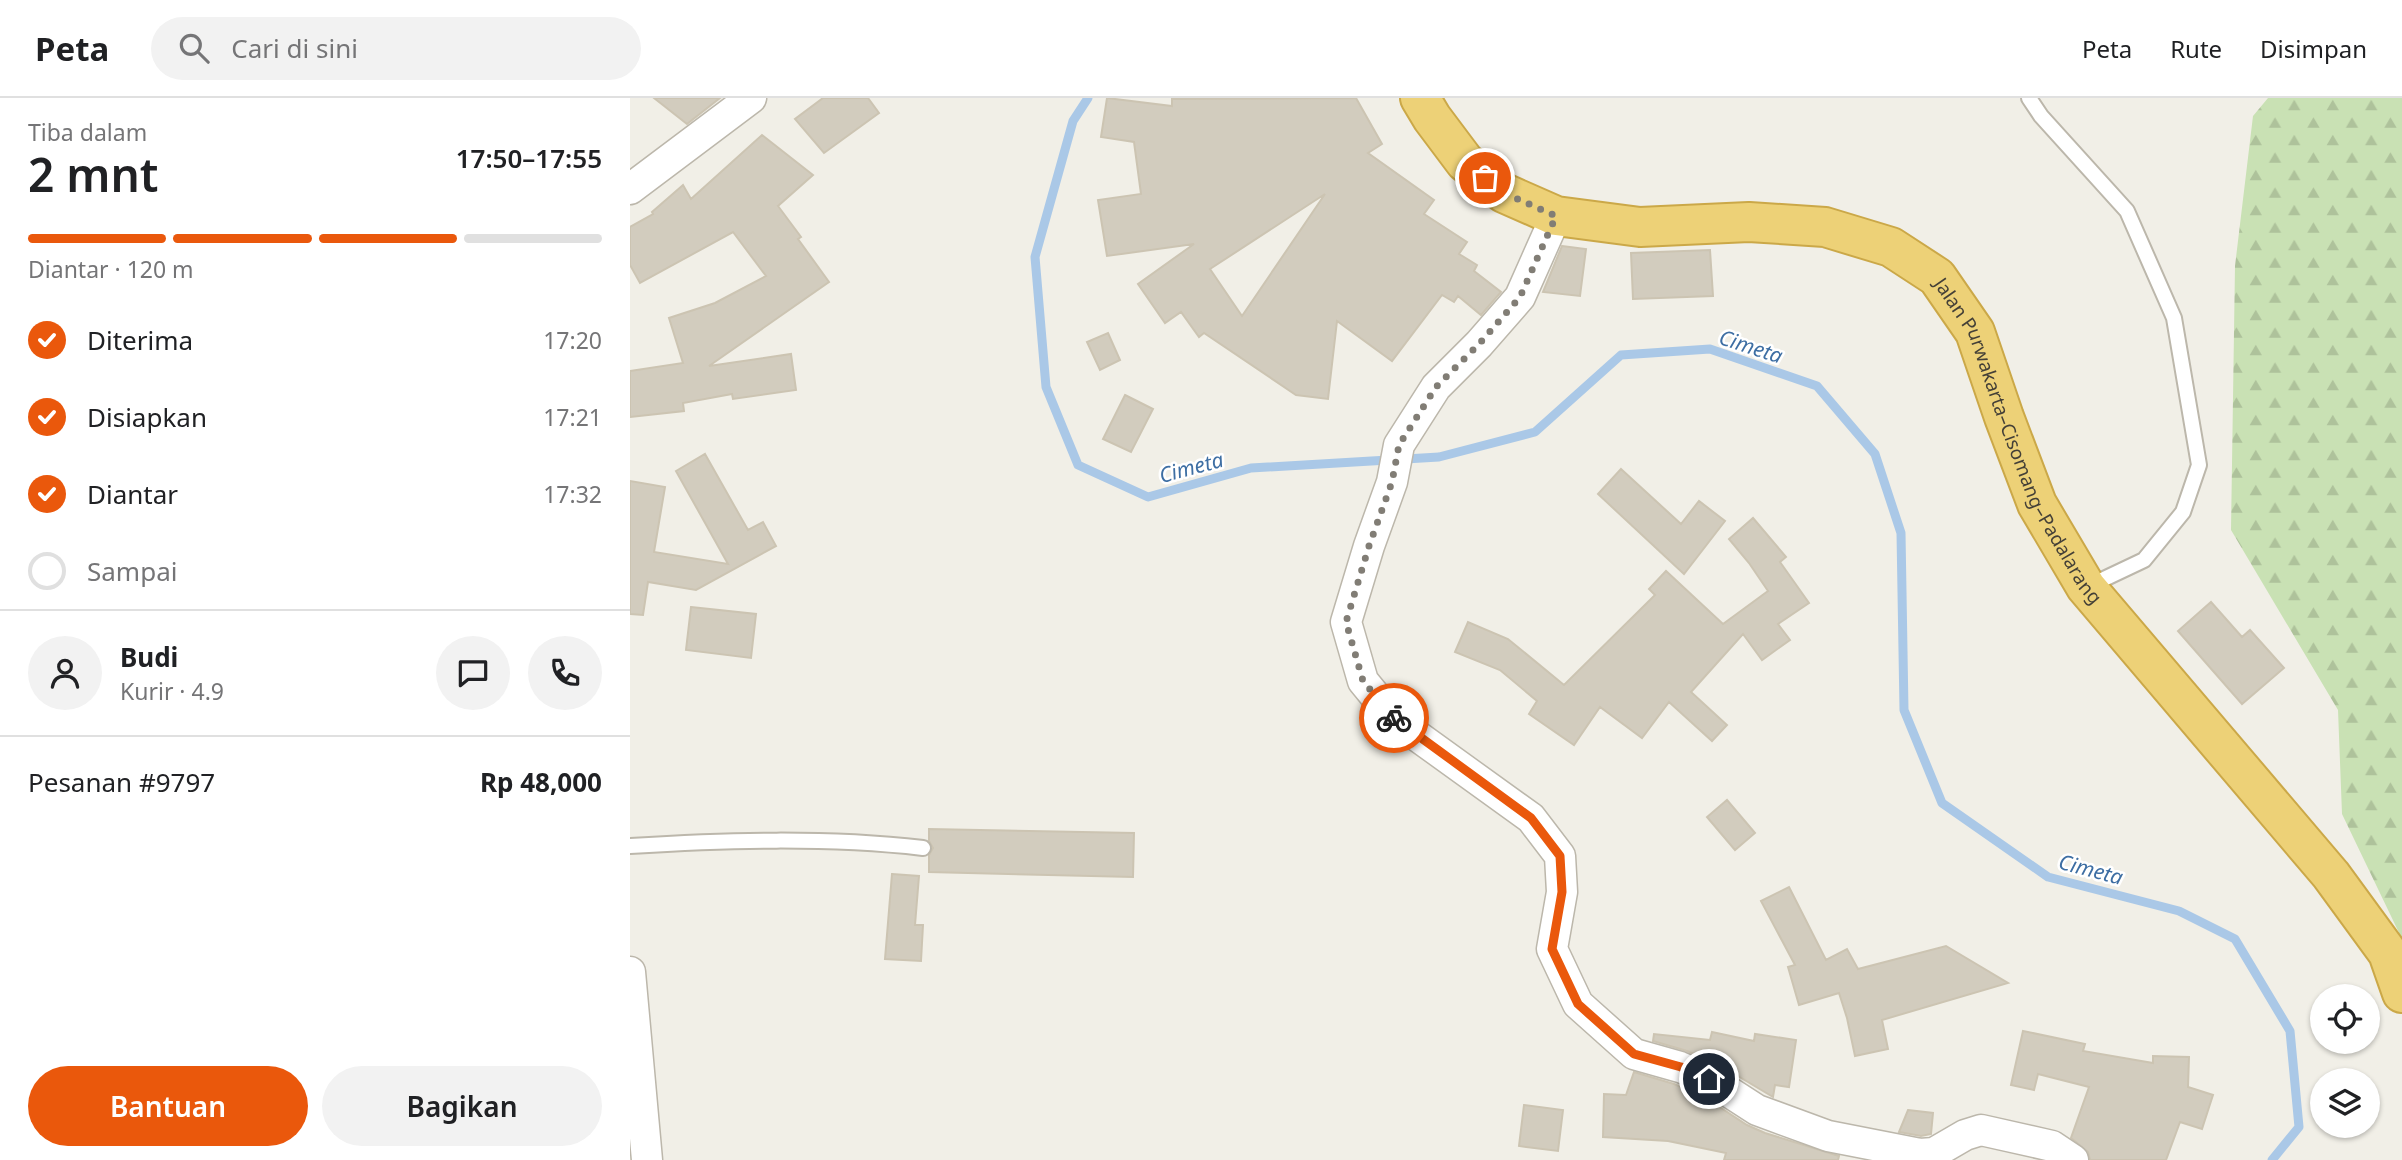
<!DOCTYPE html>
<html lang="id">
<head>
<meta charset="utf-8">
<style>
  body { margin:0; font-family:"Noto Sans",sans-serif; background:#f2f2f2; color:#202124; height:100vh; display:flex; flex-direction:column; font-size:26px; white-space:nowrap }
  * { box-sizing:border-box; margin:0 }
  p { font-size:23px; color:#757577 }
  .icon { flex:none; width:38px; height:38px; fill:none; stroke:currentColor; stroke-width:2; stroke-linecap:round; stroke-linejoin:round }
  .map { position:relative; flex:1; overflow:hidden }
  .side { display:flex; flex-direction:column; background:#fff; width:630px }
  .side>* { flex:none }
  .tools { position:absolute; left:1680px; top:886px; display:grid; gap:14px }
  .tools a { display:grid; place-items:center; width:70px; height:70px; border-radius:50%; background:#fff; box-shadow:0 2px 5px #0004; font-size:35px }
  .pin { position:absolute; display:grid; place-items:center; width:60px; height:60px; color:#fff; margin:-30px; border:4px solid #fff; border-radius:50%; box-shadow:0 2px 7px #0007 }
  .courier { position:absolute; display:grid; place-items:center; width:70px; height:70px; margin:-35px; border:5px solid #ea580c; border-radius:50%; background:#fff; color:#222; box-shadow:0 2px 9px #0007 }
  .summary em { font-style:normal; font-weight:600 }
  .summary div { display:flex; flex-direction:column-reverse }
  .summary { display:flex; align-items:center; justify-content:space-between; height:119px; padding:0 28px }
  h1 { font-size:46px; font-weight:600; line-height:52px }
  .bar { display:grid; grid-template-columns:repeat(4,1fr); gap:10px 7px; align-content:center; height:84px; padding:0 28px }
  .bar i { height:9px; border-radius:5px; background:#e0e0e0 }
  .bar .current { background:#ea580c }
  .bar p { grid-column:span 4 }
  .line { display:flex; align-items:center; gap:18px; padding:0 28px; border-top:2px solid #e0e0e0 }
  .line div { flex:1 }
  .round { display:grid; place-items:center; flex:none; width:74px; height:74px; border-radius:37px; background:#f2f2f2 }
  ol { padding:0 28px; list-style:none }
  li { display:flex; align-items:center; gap:21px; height:77px }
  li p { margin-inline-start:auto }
  li .icon { padding:7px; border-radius:50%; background:#ea580c; color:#fff; stroke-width:4 }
  li:last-child { color:#757577 }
  li i { width:38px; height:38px; border:4px solid #e0e0e0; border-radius:50% }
  .primary-button { display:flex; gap:14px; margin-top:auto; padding:14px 28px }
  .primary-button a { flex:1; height:80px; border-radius:42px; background:#ea580c; color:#fff; font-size:28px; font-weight:600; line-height:80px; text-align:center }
  .primary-button a+a { background:#f2f2f2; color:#202124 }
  header { display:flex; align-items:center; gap:42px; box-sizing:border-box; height:98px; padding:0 35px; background:#fff; border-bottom:2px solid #e0e0e0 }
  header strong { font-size:33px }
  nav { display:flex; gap:38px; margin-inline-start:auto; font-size:24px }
  .search { width:490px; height:63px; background:#f2f2f2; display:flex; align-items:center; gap:18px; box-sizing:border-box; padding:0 24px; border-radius:38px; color:#757577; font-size:26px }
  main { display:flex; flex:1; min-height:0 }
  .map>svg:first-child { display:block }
</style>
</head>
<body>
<header>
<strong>Peta</strong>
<div class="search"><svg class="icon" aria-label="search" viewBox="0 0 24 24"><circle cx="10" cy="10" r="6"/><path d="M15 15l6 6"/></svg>Cari di sini</div>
<nav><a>Peta</a><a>Rute</a><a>Disimpan</a></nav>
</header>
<main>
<section class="side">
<div class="summary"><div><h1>2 mnt</h1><p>Tiba dalam</p></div><em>17:50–17:55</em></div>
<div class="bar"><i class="current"></i><i class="current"></i><i class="current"></i><i></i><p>Diantar · 120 m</p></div>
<ol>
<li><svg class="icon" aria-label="check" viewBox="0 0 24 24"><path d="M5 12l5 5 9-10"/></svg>Diterima<p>17:20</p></li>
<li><svg class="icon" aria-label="check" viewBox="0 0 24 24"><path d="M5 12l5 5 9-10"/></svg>Disiapkan<p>17:21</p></li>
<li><svg class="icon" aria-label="check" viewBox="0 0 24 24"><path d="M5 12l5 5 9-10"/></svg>Diantar<p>17:32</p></li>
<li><i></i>Sampai</li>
</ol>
<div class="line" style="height:126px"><a class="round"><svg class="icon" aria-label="person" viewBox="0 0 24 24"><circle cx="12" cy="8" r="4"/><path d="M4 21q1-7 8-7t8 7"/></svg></a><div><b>Budi</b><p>Kurir · 4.9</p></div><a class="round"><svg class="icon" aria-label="chat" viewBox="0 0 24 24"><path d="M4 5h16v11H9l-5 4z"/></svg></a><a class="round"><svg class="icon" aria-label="phone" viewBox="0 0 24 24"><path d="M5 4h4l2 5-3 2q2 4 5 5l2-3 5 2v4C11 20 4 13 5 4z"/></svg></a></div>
<div class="line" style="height:91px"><div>Pesanan #9797</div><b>Rp 48,000</b></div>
<div class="primary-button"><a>Bantuan</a><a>Bagikan</a></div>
</section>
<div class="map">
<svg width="1772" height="1062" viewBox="0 0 1772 1062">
  <defs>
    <pattern id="forest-firs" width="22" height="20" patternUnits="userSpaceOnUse" patternTransform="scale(1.75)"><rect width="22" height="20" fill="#c9e1b4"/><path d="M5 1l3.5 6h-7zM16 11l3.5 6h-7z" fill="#aec29b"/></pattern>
  </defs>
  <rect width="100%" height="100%" fill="#f1efe7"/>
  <!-- forest -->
  <path fill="url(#forest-firs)" d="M1638 0H1772V841L1712 716 1708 612 1601 432 1605 168 1623 18Z"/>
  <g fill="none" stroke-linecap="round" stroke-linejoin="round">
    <!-- stream -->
    <path stroke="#aac8e7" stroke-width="9" d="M458 0 443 23 405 159 416 289 448 367 518 399 621 370 809 359 905 334 991 257 1080 251 1187 288 1245 356 1271 435 1274 612 1312 705 1418 779 1549 813 1605 841 1660 933 1669 1029 1642 1062"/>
  </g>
  <!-- building -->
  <path fill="#d2ccbe" stroke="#ccc4b2" stroke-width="2" fill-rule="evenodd" d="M24 0H90L57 26Z
    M193 0H238L249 15 194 55 165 21Z
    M477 0 542 8V1L726 0 752 46 738 55 804 102 794 116 837 144 829 156 847 167 844 173 871 194 851 217 828 198 824 204 812 197 762 263 707 223 698 301 666 297 574 235 569 239 551 214 535 225 508 186 564 146 477 158 468 102 511 96 504 44 471 39ZM695 96 612 218 580 171Z
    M132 37 183 77 148 108 171 139 168 141 199 184 79 268 161 256 166 292 103 301 102 296 53 305 54 313 0 319V273L53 265 39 220 85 205 136 178 103 134 10 185 0 167V129L23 116 22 114 53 87 61 101Z
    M932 148 956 151 950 198 913 194Z
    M1080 152 1083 198 1003 201 1001 155Z
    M478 235 490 262 470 272 457 244Z
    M495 297 523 311 501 354 473 341Z
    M75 356 118 432 133 424 146 448 66 492 18 484 13 517 0 516V383L35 389 24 454 98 466 46 373Z
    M991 371 1051 426 1069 403 1095 423 1054 476 968 396Z
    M1123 420 1156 459 1150 464 1179 505 1148 526 1160 542 1132 562 1113 536 1061 594 1097 627 1082 643 1039 604 1012 640 970 609 944 647 899 616 907 603 870 572 825 554 838 524 878 541 934 587 1025 497 1019 491 1036 473 1093 526 1138 493 1119 465 1099 441Z
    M1581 504 1612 539 1620 532 1654 570 1612 606 1548 533Z
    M61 509 126 516 121 560 56 552Z
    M1097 702 1125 735 1105 752 1077 719Z
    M299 731 504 735 503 779 299 774V757L303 750 299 743Z
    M262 776 289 778 285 827H293L291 863 255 861Z
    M1159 789 1196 862 1217 851 1228 871 1316 848 1378 885 1252 922 1258 951 1225 958 1217 920 1209 895 1169 907 1158 869 1165 867 1131 803Z
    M1393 933 1455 946 1453 953 1523 965V958L1559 959 1558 989 1583 997 1572 1031 1550 1024 1536 1062H1460L1458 1054 1441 1040 1459 989 1408 976 1404 992 1381 987Z
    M1082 934 1124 943 1125 936 1166 942 1159 989 1145 987 1143 999 1086 965 1057 953 1023 943 1024 936 1080 942Z
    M1004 974 1044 986 1071 997 1117 1027 1135 1035 1209 1058 1208 1062H1094L1096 1055 1038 1043 973 1039 974 996 996 997Z
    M894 1007 933 1012 928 1053 889 1048Z
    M1278 1012 1303 1015 1301 1036 1291 1038 1269 1034Z"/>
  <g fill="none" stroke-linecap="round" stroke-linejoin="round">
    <defs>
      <path id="lane" d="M1399 0 1411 18 1497 113 1544 220 1569 367 1553 414 1514 462 1457 489
        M0 748C97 742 196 739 293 750"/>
      <path id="street" d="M0 91 121 0
        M926 118 890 199 849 246 806 289 769 347 762 384 739 448 716 524 733 583 765 622 901 720 930 758 932 794 922 851 948 906 1004 956 1050 969 1079 981 1127 1012 1198 1038 1290 1056 1304 1055 1335 1037 1351 1032 1422 1048 1443 1062
        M0 874 17 1062"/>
      <g id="highway">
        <path id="s1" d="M790 0 802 20 835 64 874 95 926 118 1010 129 1119 124 1195 129 1261 149 1307 179 1345 234 1374 319 1407 406 1456 489 1701 777 1758 855 1772 895"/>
      </g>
    </defs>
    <!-- lane casing -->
    <use href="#lane" stroke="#bcb7ab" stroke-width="18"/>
    <!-- street casing -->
    <use href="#street" stroke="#bcb7ab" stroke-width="33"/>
    <!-- highway casing -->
    <use href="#highway" stroke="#cba848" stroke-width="42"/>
    <!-- lane -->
    <use href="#lane" stroke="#fff" stroke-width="14"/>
    <!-- street -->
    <use href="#street" stroke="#fff" stroke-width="30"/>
    <!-- highway -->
    <use href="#highway" stroke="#edd177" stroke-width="38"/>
  </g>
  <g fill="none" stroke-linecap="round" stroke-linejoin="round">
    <!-- done -->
    <path stroke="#817d75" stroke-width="7" stroke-dasharray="0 12.6" d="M764 620 733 583 716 524 739 448 762 384 769 347 806 289 849 246 890 199 926 118 874 95 855 80"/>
    <!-- route -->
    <path stroke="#ea580c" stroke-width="9" d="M764 620 901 720 930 758 932 794 922 851 948 906 1004 956 1051 969 1079 981"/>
  </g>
  <g text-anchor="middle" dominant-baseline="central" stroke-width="5" stroke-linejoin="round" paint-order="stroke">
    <!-- street labels -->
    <g font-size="19" fill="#444037" stroke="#fff">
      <text stroke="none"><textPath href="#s1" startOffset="763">Jalan Purwakarta–Cisomang–Padalarang</textPath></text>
    </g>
    <!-- water labels -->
    <g font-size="21" font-style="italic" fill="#3d6ea3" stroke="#fff">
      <text transform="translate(1121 248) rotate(18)">Cimeta</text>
      <text transform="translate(561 369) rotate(-15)">Cimeta</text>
      <text transform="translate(1461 771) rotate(15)">Cimeta</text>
    </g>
  </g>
</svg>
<div class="tools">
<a><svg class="icon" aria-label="locate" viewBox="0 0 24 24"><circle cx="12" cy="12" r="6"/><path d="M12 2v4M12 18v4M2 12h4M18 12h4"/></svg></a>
<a><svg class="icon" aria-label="layers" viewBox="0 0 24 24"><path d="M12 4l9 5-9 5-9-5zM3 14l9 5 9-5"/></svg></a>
</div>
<div class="pin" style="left:855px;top:80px;background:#ea580c"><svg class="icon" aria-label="bag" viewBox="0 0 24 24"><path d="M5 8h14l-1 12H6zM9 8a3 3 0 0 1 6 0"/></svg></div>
<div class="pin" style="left:1079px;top:981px;background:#1f2937"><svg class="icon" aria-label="home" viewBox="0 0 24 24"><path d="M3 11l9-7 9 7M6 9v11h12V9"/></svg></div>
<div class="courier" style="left:764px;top:620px"><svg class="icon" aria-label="bike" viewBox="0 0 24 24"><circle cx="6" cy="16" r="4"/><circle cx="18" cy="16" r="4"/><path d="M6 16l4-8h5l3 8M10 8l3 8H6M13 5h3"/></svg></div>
</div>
</main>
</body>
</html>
